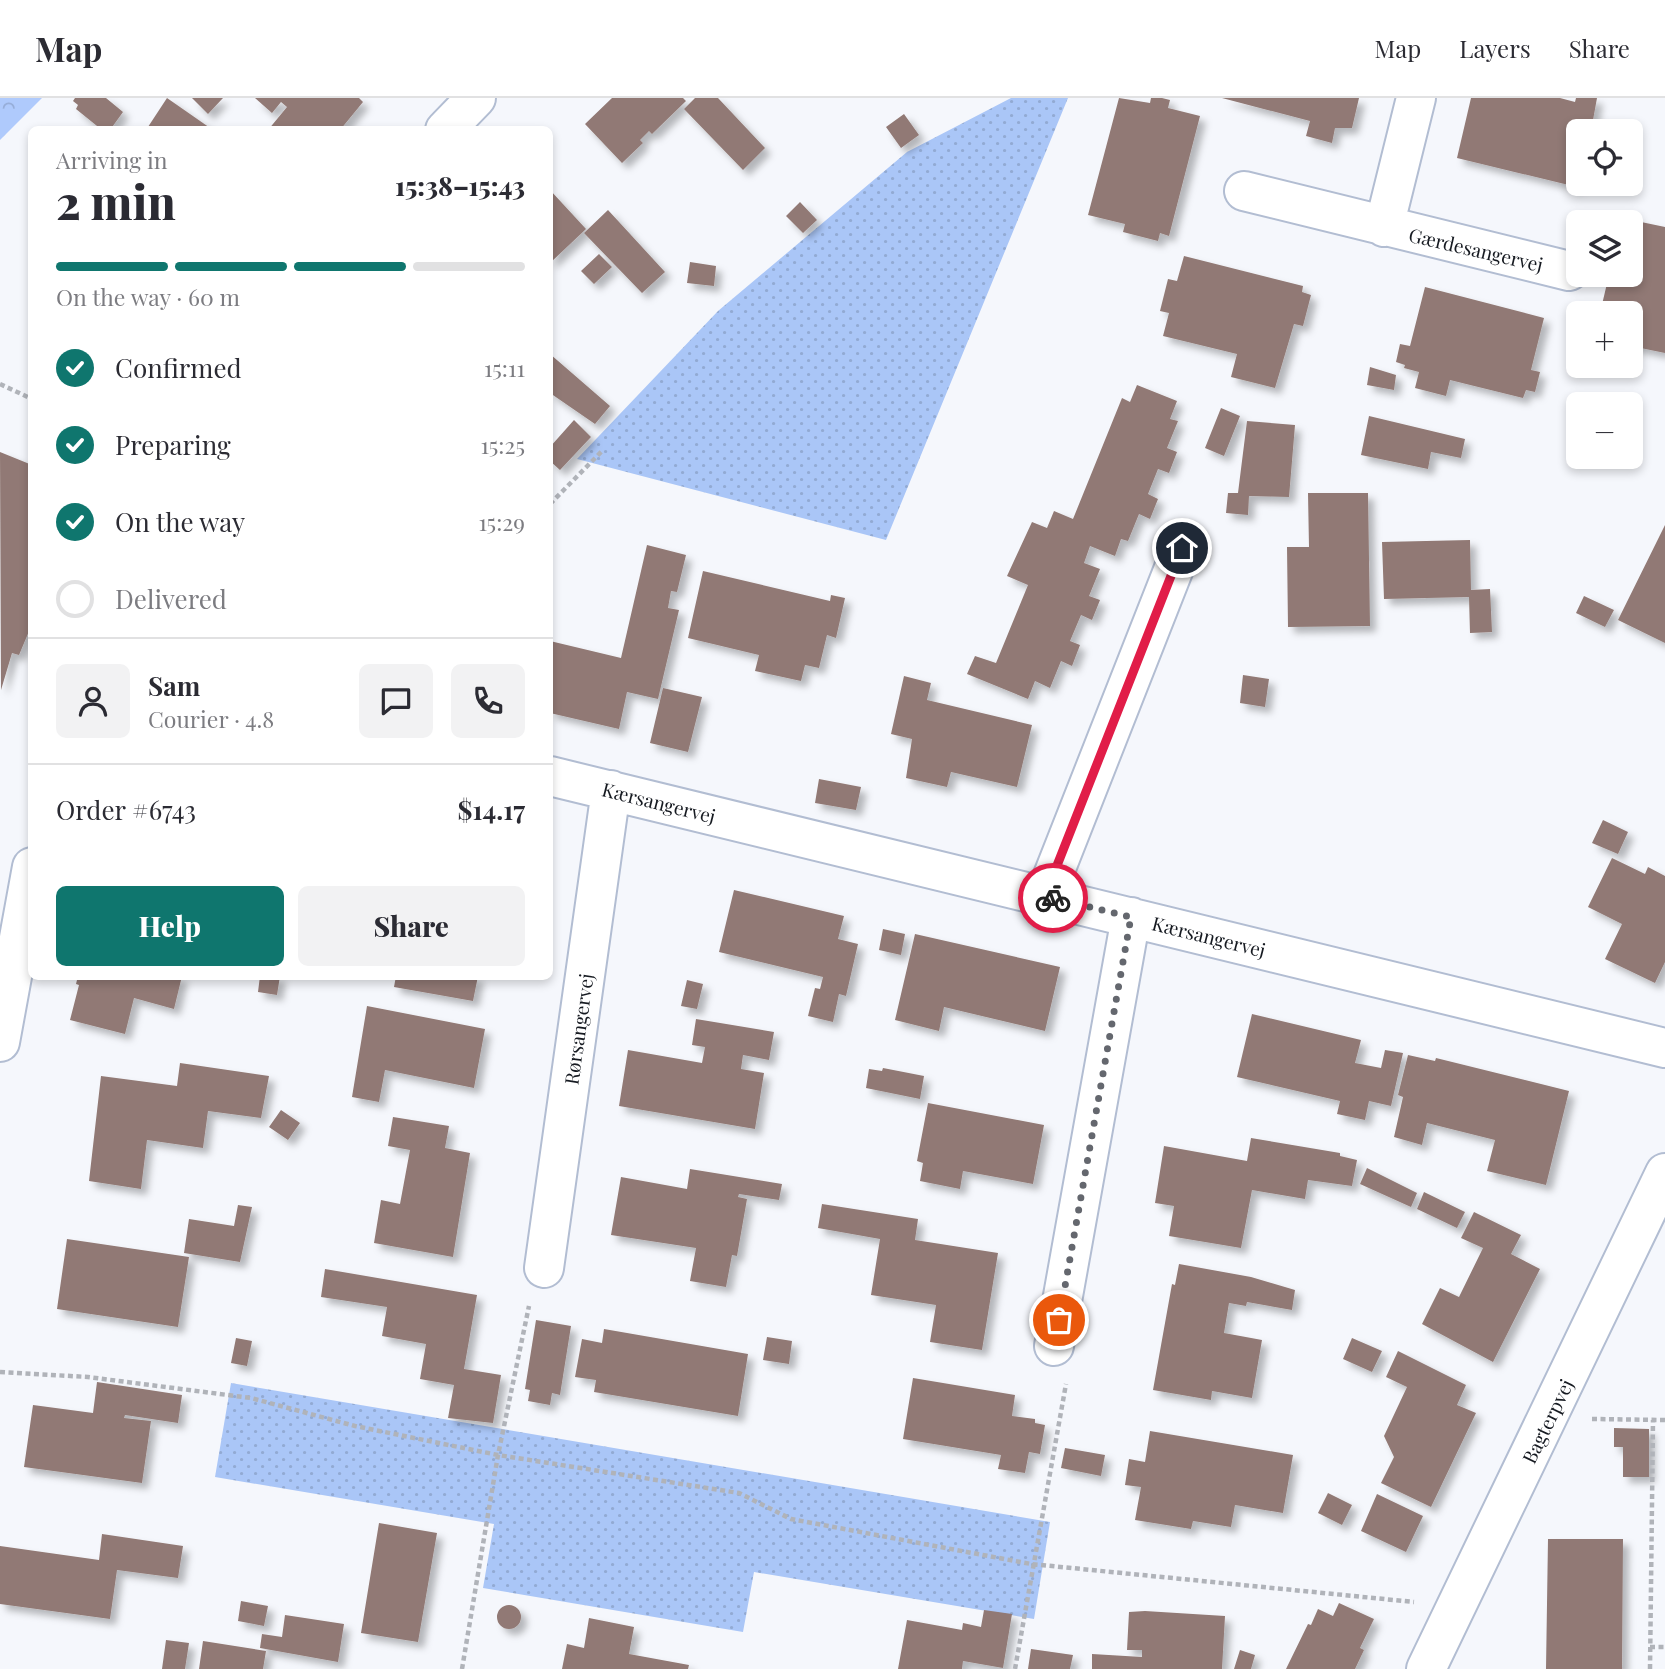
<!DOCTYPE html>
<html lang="en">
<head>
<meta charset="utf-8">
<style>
  body { margin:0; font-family:"Playfair Display",serif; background:#f2f2f3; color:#2b2b33; height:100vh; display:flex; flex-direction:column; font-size:26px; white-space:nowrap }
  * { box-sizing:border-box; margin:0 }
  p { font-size:23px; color:#7c7c81 }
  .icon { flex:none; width:38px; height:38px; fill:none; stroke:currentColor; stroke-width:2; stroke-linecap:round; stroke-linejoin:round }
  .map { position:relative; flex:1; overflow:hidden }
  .panel { position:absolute; left:28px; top:28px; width:525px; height:854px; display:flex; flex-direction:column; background:#fff; border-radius:10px; box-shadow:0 4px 10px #0003 }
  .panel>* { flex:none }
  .controls { position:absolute; left:1566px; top:21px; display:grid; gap:14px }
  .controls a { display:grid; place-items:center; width:77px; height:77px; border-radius:10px; background:#fff; box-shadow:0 4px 10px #0003; font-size:35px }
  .pin { position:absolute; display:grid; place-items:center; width:60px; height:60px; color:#fff; margin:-30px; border:4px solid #fff; border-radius:50%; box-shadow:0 2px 7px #0007 }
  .courier { position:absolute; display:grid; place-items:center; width:70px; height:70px; margin:-35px; border:5px solid #e11d48; border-radius:50%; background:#fff; color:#222; box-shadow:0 2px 9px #0007 }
  .overview em { font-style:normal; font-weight:800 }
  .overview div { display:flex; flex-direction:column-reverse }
  .overview { display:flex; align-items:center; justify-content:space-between; height:119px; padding:0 28px }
  h1 { font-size:46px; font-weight:800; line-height:52px }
  .bar { display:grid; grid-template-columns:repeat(4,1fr); gap:10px 7px; align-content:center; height:84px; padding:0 28px }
  .bar i { height:9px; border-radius:5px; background:#e1e1e2 }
  .bar .on { background:#0f766e }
  .bar p { grid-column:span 4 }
  .line { display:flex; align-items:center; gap:18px; padding:0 28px; border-top:2px solid #e1e1e2 }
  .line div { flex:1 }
  .round { display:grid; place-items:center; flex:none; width:74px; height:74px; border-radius:10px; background:#f2f2f3 }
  ol { padding:0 28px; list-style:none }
  li { display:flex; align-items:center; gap:21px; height:77px }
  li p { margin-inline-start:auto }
  li .icon { padding:7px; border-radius:50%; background:#0f766e; color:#fff; stroke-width:4 }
  li:last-child { color:#7c7c81 }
  li i { width:38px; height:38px; border:4px solid #e1e1e2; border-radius:50% }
  .button { display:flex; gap:14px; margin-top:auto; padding:14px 28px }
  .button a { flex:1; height:80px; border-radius:10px; background:#0f766e; color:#fff; font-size:28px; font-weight:800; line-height:80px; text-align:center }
  .button a+a { background:#f2f2f3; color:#2b2b33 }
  header { display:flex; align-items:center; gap:42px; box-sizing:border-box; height:98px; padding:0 35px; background:#fff; border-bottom:2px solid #e1e1e2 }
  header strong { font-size:33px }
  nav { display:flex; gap:38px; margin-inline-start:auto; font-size:24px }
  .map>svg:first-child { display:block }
</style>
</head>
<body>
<header>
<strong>Map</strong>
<nav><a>Map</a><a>Layers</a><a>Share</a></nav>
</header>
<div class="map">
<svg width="1665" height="1571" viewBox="0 0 1665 1571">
  <defs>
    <pattern id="grass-dots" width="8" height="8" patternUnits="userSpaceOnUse" patternTransform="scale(1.75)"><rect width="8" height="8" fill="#aac6f7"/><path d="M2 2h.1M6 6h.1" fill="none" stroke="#92aad3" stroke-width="1.8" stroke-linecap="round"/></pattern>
    <pattern id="forest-crowns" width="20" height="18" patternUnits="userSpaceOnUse" patternTransform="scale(1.75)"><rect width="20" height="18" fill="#afcafc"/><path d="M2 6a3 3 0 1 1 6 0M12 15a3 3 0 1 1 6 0" fill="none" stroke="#96add8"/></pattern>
    <filter id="shadow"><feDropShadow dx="6" dy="6" stdDeviation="3.5" flood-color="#0004"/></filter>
  </defs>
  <rect width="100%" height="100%" fill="#f5f7fc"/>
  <!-- grass -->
  <path fill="url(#grass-dots)" d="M1011 0H1068L886 442 577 361 718 213 907 54Z
    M231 1285 1050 1424 1034 1521 754 1474 743 1534 483 1490 494 1426 215 1379Z"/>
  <!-- forest -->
  <path fill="url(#forest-crowns)" d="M0 0H42L0 42Z"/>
  <!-- building -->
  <path fill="#917974" filter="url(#shadow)" d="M75 0H106L123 14 110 32H102L76 11 78 7 73 3Z
    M167 0 213 32H146Z
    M192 0H223L208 16Z
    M255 0H359L363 4 340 32H268L287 9 281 4 272 15Z
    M612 0H683L686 3 652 36 649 33 640 42 643 45 622 65 585 26Z
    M695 0H718L765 50 743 72 684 11Z
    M1119 0 1150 5 1151 0H1162L1170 2 1168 10 1200 18 1169 138 1160 135 1158 143 1123 134 1125 126 1088 117Z
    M1222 0H1359L1352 30H1335L1332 45 1306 38 1310 23Z
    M1471 0H1560L1575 4 1576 0H1597L1591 33H1578L1577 89 1457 60Z
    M904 16 919 37 901 50 886 29Z
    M550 92 586 131 550 165Z
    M800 104 817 122 803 135 786 118Z
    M608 112 665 174 642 195 584 135Z
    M1622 120 1665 129V255L1631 248V215H1600L1609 177H1631V124H1621Z
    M599 156 612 169 594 186 581 173Z
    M1184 158 1303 188 1302 194 1311 197 1303 228 1294 226 1275 290 1231 279 1237 256 1163 238 1169 215 1160 213 1168 181 1177 183Z
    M690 164 716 168 714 188 687 185Z
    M1425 189 1544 220 1531 272 1540 274 1535 294 1526 292 1523 300 1450 282 1446 298 1415 290 1419 274 1404 270 1405 267 1396 264 1400 246 1410 248Z
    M550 256 610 308 595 326 550 295Z
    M1370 269 1396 277 1394 292 1367 287Z
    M1137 287 1177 303 1170 321 1178 323 1167 350 1177 354 1169 375 1158 371 1148 396 1158 401 1150 421 1139 416 1128 443 1121 441 1115 458 1090 448 1084 465 1100 471 1089 498 1100 502 1092 522 1081 517 1070 543 1080 547 1072 568 1061 563 1050 590 1035 583 1028 601 967 576 975 558 996 565 1028 487 1007 478 1032 424 1047 430 1054 413 1073 421 1122 300 1130 304Z
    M1221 310 1240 318 1224 358 1205 350Z
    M1369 318 1465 341 1461 360 1431 354 1428 371 1361 357Z
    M574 322 591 339 560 372 550 363V349Z
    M1247 323 1295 327 1289 399 1249 398 1248 417 1226 415 1228 395H1238Z
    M0 354 32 367V526L19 557 12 555 1 592Z
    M1308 395H1368L1370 528 1288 529 1287 449H1309Z
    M1665 427V545L1618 522Z
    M1470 442 1471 492 1490 491 1492 534 1470 535 1469 499 1384 501 1382 444Z
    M647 447 686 457 677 494 671 493 668 510 679 512 658 601 627 594 619 631 550 615V543L621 560Z
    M703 473 830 503 831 497 845 500 836 540 827 537 819 570 805 567 801 583 755 573 759 557 688 540Z
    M1584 498 1614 512 1605 529 1576 515Z
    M1243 577 1269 581 1265 609 1240 605Z
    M904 578 931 585 927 602 1032 627 1017 689 951 674 947 689 906 680 912 641 891 636Z
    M663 590 702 599 688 654 650 645Z
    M819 681 861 689 856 712 815 705Z
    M1603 722 1628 734 1618 756 1592 745Z
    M1612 760 1645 776 1648 769 1665 778V864L1655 885 1605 861 1622 826 1588 809Z
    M734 792 844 818 838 841 858 846 846 898 839 896 833 924 808 918 815 890 820 891 823 879 719 854Z
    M883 831 905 836 901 857 879 852Z
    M915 836 1060 869 1045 933 944 909 939 933 895 922Z
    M78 878H182L174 911 134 900 125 936 70 922 79 887 76 886Z
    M260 878H280L277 897 258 894Z
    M396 878H478L473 903 394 889Z
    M687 882 703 886 697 911 681 908Z
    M367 908 485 931 474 990 385 972 379 1004 352 999Z
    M1252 916 1361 942 1355 965 1381 970 1385 952 1403 955 1391 1008 1369 1003 1365 1022 1337 1016 1340 1003 1237 979Z
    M696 921 774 934 769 962 743 957 741 971 764 975 755 1031 619 1008 628 952 702 965 705 949 692 947Z
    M1408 957 1435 963 1436 960 1569 993 1546 1087 1487 1073 1495 1042 1427 1025 1422 1047 1394 1039 1403 999 1398 997Z
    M180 965 269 978 261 1020 208 1013 203 1050 147 1042 141 1091 89 1083 101 978 177 988Z
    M883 970 924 978 920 1001 866 990 869 971 882 973Z
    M928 1005 1044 1027 1033 1086 963 1073 960 1091 920 1083 923 1065 917 1063Z
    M281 1012 300 1025 288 1042 269 1029Z
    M393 1019 449 1028 445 1050 470 1055 453 1159 374 1145 381 1102 400 1106 410 1052 388 1048Z
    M1251 1040 1340 1055V1058L1357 1062 1352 1088 1308 1082 1305 1101 1252 1092 1241 1150 1169 1138 1174 1108 1155 1105 1164 1048 1247 1063Z
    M1367 1070 1417 1095 1411 1109 1360 1086Z
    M690 1071 782 1086 779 1102 739 1096 738 1099 747 1101 737 1158 732 1157 726 1189 690 1183 696 1150 611 1137 621 1079 687 1091Z
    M1424 1094 1465 1114 1457 1130 1417 1111Z
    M822 1106 918 1121 915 1142 998 1155 982 1252 930 1244 936 1207 871 1197 880 1141 818 1130Z
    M238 1107 252 1109 240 1164 184 1155 189 1121 234 1128Z
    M1474 1114 1521 1137 1511 1156 1540 1171 1493 1264 1422 1226 1440 1190 1459 1199 1483 1150 1461 1140Z
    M67 1141 189 1159 178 1229 57 1211Z
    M1179 1166 1251 1179 1295 1192 1292 1212 1247 1204 1246 1208 1229 1205 1224 1235 1262 1242 1252 1300 1212 1293 1211 1302 1153 1292 1172 1186 1175 1187Z
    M325 1171 477 1197 464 1271 501 1277 493 1325 448 1320 454 1287 420 1281 426 1246 382 1238 387 1209 321 1199Z
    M536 1222 571 1228 560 1297 552 1295 550 1307 528 1303 530 1292 525 1291Z
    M604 1231 748 1256 738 1318 594 1294 596 1282 575 1279 582 1241 602 1245Z
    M767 1239 792 1243 789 1266 763 1262Z
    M236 1240 252 1243 247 1268 231 1265Z
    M1352 1240 1382 1253 1372 1274 1343 1261Z
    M1398 1253 1466 1287 1457 1307 1476 1315 1431 1409 1381 1385 1394 1359 1384 1338 1407 1289 1386 1279Z
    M913 1280 1015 1297 1012 1318 1035 1321V1325L1045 1327 1040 1356 1029 1354 1025 1375 998 1371 1001 1357 903 1341Z
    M97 1284 182 1297 178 1325 125 1317 124 1320 151 1323 142 1385 24 1369 33 1307 93 1315Z
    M1614 1330 1649 1331V1379H1623V1349H1614Z
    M1150 1333 1293 1357 1283 1415 1235 1407 1231 1429 1193 1423 1191 1431 1135 1422 1141 1389 1125 1387 1129 1361 1145 1364Z
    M1065 1350 1105 1357 1101 1378 1061 1370Z
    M1328 1395 1352 1407 1342 1427 1318 1415Z
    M1377 1396 1423 1418 1406 1454 1361 1433Z
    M379 1425 437 1435 418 1544 361 1535Z
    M102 1436 183 1448 178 1480 117 1472 110 1521 0 1506V1448L99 1462Z
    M1548 1441H1623L1622 1571H1546Z
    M241 1503 268 1508 264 1528 238 1523Z
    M1339 1505 1374 1521 1360 1550 1364 1552 1355 1571H1286L1308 1526 1311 1527 1318 1511 1333 1518Z
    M497 1519a12 12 0 1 1 24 0a12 12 0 1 1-24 0Z
    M984 1512 1012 1516 1003 1570 963 1563 962 1571H898L907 1522 962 1532 963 1525 981 1529Z
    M1145 1513 1225 1518 1222 1571H1092V1556L1142 1559V1552H1127L1129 1514Z
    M285 1517 344 1526 338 1564 260 1550 262 1536 282 1539Z
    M589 1520 634 1529 629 1556 689 1567 688 1571H562L567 1546 584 1550Z
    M166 1542 189 1545 185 1571H162Z
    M203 1543 266 1553 263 1571H199Z
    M1031 1551 1073 1557 1070 1571H1028Z
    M1240 1552 1255 1557 1251 1571H1234Z"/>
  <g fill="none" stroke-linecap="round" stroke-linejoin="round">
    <defs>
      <path id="minor" d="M445 32 476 0
        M1244 93 1569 173
        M1384 129 1416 0
        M550 678 1665 950
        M1045 798 1182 450
        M0 944 32 769
        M544 1170 611 692
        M1054 1248 1131 819
        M1426 1571 1665 1075"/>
    </defs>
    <!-- minor casing -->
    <use href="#minor" stroke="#b2bdd2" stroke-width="42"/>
    <!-- path -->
    <path stroke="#b0b3b9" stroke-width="4.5" stroke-dasharray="5 3.5" stroke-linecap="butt" d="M0 286 32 301
      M550 406 602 353
      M0 1274 88 1279 251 1300 355 1328 498 1357 739 1395 791 1421 1031 1466 1414 1504
      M1592 1321 1665 1322
      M1650 1549H1665
      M462 1571 498 1357 529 1208
      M1015 1571 1066 1286
      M1650 1571 1653 1322"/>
    <!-- minor -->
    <use href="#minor" stroke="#fff" stroke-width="38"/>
  </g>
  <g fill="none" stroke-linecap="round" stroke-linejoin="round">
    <!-- done -->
    <path stroke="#64676e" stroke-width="7" stroke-dasharray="0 12.6" d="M1053 800 1131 819 1059 1222"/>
    <!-- route -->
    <path stroke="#e11d48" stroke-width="9" d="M1053 800 1045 798 1182 450"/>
  </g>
  <g text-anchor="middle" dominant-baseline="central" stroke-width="5" stroke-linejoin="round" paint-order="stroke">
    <!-- street labels -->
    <g font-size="19" fill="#161a21" stroke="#fff">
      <text transform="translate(1476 151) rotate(13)">Gærdesangervej</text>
      <text transform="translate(659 704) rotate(14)">Kærsangervej</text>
      <text transform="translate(1209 838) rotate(14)">Kærsangervej</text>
      <text transform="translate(578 931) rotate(-82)">Rørsangervej</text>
      <text transform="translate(1547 1323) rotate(-64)">Bagterpvej</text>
    </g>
  </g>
</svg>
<div class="controls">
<a><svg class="icon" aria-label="locate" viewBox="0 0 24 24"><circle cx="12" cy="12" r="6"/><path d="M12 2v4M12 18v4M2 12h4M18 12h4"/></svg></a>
<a><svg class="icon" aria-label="layers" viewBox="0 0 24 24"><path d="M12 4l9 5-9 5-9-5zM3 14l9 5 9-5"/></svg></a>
<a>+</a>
<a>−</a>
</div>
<div class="pin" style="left:1059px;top:1222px;background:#ea580c"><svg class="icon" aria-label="bag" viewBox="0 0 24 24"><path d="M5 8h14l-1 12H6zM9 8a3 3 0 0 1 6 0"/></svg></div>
<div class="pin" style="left:1182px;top:450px;background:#1f2937"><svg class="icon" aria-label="home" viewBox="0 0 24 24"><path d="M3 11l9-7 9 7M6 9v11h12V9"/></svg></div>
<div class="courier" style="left:1053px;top:800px"><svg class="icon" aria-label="bike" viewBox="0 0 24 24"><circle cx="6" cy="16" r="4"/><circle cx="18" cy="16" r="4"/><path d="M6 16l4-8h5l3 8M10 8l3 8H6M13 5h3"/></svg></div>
<section class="panel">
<div class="overview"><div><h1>2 min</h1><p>Arriving in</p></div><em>15:38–15:43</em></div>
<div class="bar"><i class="on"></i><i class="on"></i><i class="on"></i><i></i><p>On the way · 60 m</p></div>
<ol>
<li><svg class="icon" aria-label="check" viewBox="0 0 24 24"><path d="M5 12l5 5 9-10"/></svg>Confirmed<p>15:11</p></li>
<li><svg class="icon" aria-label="check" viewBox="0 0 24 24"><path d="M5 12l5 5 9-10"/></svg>Preparing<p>15:25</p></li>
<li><svg class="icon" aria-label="check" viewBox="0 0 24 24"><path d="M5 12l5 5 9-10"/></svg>On the way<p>15:29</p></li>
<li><i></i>Delivered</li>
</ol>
<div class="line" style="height:126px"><a class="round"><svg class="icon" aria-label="person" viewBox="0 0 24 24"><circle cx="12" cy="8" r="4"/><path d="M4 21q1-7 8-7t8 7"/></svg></a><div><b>Sam</b><p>Courier · 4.8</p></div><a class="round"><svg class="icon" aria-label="chat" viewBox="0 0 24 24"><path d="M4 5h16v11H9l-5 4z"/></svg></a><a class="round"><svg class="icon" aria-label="phone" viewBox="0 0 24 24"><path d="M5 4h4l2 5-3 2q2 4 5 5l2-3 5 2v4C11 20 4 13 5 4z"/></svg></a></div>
<div class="line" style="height:91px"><div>Order #6743</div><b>$14.17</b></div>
<div class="button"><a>Help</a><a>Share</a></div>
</section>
</div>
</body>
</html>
